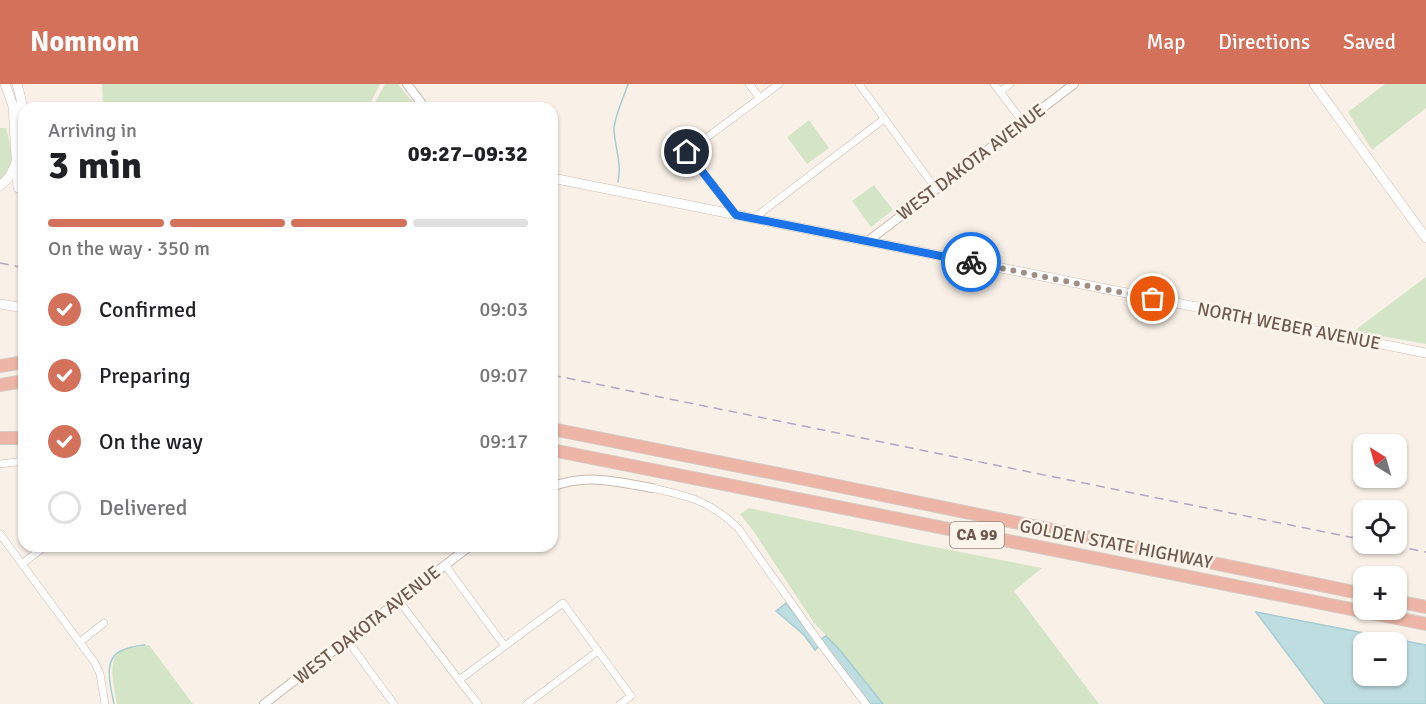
<!DOCTYPE html>
<html lang="en">
<head>
<meta charset="utf-8">
<style>
  body { margin:0; font-family:Signika,sans-serif; background:#f2f2f2; color:#202124; height:100vh; display:flex; flex-direction:column; font-size:22px; white-space:nowrap }
  * { box-sizing:border-box; margin:0 }
  p { font-size:20px; color:#757577 }
  .icon { flex:none; width:33px; height:33px; fill:none; stroke:currentColor; stroke-width:2; stroke-linecap:round; stroke-linejoin:round }
  .map { position:relative; flex:1; overflow:hidden }
  .side { position:absolute; left:18px; top:18px; width:540px; height:450px; display:flex; flex-direction:column; background:#fff; border-radius:18px; box-shadow:0 2px 4px #0004 }
  .side>* { flex:none }
  .needle { width:39px; rotate:323deg }
  .buttons { position:absolute; left:1353px; top:350px; display:grid; gap:12px }
  .buttons a { display:grid; place-items:center; width:54px; height:54px; border-radius:12px; background:#fff; box-shadow:0 2px 4px #0004; font-size:30px }
  .pin { position:absolute; display:grid; place-items:center; width:51px; height:51px; color:#fff; margin:-26px; border:3px solid #fff; border-radius:50%; box-shadow:0 2px 6px #0007 }
  .courier { position:absolute; display:grid; place-items:center; width:60px; height:60px; margin:-30px; border:4px solid #1a73e8; border-radius:50%; background:#fff; color:#222; box-shadow:0 2px 8px #0007 }
  .head em { font-style:normal; font-weight:700 }
  .head div { display:flex; flex-direction:column-reverse }
  .head { display:flex; align-items:center; justify-content:space-between; height:102px; padding:0 30px }
  h1 { font-size:39px; font-weight:700; line-height:45px }
  .bar { display:grid; grid-template-columns:repeat(4,1fr); gap:9px 6px; align-content:center; height:72px; padding:0 30px }
  .bar i { height:8px; border-radius:4px; background:#e0e0e0 }
  .bar .active { background:#d4715b }
  .bar p { grid-column:span 4 }
  ol { padding:0 30px; list-style:none }
  li { display:flex; align-items:center; gap:18px; height:66px }
  li p { margin-inline-start:auto }
  li .icon { padding:6px; border-radius:50%; background:#d4715b; color:#fff; stroke-width:4 }
  li:last-child { color:#757577 }
  li i { width:33px; height:33px; border:3px solid #e0e0e0; border-radius:50% }
  header { display:flex; align-items:center; gap:36px; box-sizing:border-box; height:84px; padding:0 30px; background:#d4715b; color:#fff }
  header strong { font-size:28px }
  nav { display:flex; gap:33px; margin-inline-start:auto; font-size:21px }
  .map>svg:first-child { display:block }
</style>
</head>
<body>
<header>
<strong>Nomnom</strong>
<nav><a>Map</a><a>Directions</a><a>Saved</a></nav>
</header>
<div class="map">
<svg width="1426" height="620" viewBox="0 0 1426 620">
  <rect width="100%" height="100%" fill="#f9f1e7"/>
  <!-- green -->
  <path fill="#d4e5c7" d="M102 0H380L368 24H103Z
    M385 0H398L417 24H372Z
    M1385 0H1426V24L1372 66 1348 28Z
    M809 36 829 64 807 80 787 53Z
    M0 44H6C11 63 17 82 0 96Z
    M874 101 893 126 871 143 852 117Z
    M1426 193V260L1354 247Z
    M749 424 919 460 1042 484 1014 507 1099 620H883L839 565 814 539 754 448 740 430Z
    M149 561 193 620H117C115 606 106 577 120 568 128 563 140 563 149 561Z"/>
  <!-- water -->
  <path fill="#bedde0" stroke="#a5ccd1" stroke-width="1.5" fill-rule="evenodd" d="M786 519 819 562 815 566 804 551 776 527Z
    M1256 528 1426 561V620H1325ZM1364 558H1396V591H1364Z
    M826 552 839 565 883 620H870L821 555Z"/>
  <g fill="none" stroke-linecap="round" stroke-linejoin="round">
    <!-- stream -->
    <path stroke="#a5ccd1" stroke-width="1.5" d="M618 98C622 78 615 65 614 46 614 33 624 13 628 0
      M114 620C111 604 102 575 121 567 128 563 137 562 145 561"/>
    <defs>
      <path id="minor" d="M749 0 760 14
        M859 0 936 105
        M994 0 1023 38
        M1000 8 1010 0
        M736 131 687 68 779 0
        M754 134 884 35
        M0 380 24 377
        M652 404C689 412 710 417 738 444L825 566 866 620
        M0 450 95 579 100 590 105 620
        M22 480 45 462
        M445 481 504 561
        M399 517 459 596 478 620
        M347 556 394 620
        M80 558 104 539
        M459 596 563 519 631 612 620 620
        M527 620 598 567"/>
      <path id="tertiary" d="M407 0 425 24
        M868 157 1074 0
        M552 403C586 389 618 398 652 404
        M264 620 470 462"/>
      <path id="secondary" d="M5 0 13 22 18 104
        M17 0 21 15 24 47
        M1314 0 1426 154
        M552 94 1426 269
        M0 102 10 92 16 79
        M0 220 24 224"/>
      <path id="motorway" d="M0 282 24 278
        M0 301 24 297
        M552 345 809 396 1364 510
        M0 354H24
        M552 366 1426 540
        M1396 517 1426 523"/>
    </defs>
    <!-- minor casing -->
    <use href="#minor" stroke="#c9b9ae" stroke-width="8"/>
    <!-- tertiary casing -->
    <use href="#tertiary" stroke="#c9b9ae" stroke-width="10"/>
    <!-- secondary casing -->
    <use href="#secondary" stroke="#cebbaf" stroke-width="10"/>
    <!-- motorway casing -->
    <use href="#motorway" stroke="#d4cdca" stroke-width="14"/>
    <!-- minor -->
    <use href="#minor" stroke="#fff" stroke-width="7"/>
    <!-- tertiary -->
    <use href="#tertiary" stroke="#fff" stroke-width="8"/>
    <!-- secondary -->
    <use href="#secondary" stroke="#fff" stroke-width="9"/>
    <!-- motorway -->
    <use href="#motorway" stroke="#ecb5a5" stroke-width="12"/>
    <!-- rail -->
    <path stroke="#b4a6c1" stroke-width="1.5" stroke-dasharray="9 6" stroke-linecap="butt" d="M0 179 24 184
      M552 291 1364 456
      M1380 459 1426 468"/>
  </g>
  <g fill="none" stroke-linecap="round" stroke-linejoin="round">
    <!-- done -->
    <path stroke="#9f8e84" stroke-width="6" stroke-dasharray="0 10.8" d="M971 178 1153 215"/>
    <!-- route -->
    <path stroke="#1a73e8" stroke-width="8" d="M687 68 736 131 971 178"/>
  </g>
  <g text-anchor="middle" dominant-baseline="central" stroke-width="5" stroke-linejoin="round" paint-order="stroke">
    <!-- shield labels -->
    <rect fill="#fdf5ec" stroke="#9a887d" stroke-width="1.5" x="950" y="438" width="54" height="26" rx="4.5"/>
    <g font-size="16" font-weight="bold" fill="#6f594e">
      <text x="977" y="451">CA 99</text>
    </g>
    <!-- street labels -->
    <g font-size="18" fill="#6f594e" stroke="#fdf5ec">
      <text transform="translate(971 78) rotate(-37)">WEST DAKOTA AVENUE</text>
      <text transform="translate(1289 242) rotate(11)">NORTH WEBER AVENUE</text>
      <text transform="translate(1116 460) rotate(11)">GOLDEN STATE HIGHWAY</text>
      <text transform="translate(367 541) rotate(-38)">WEST DAKOTA AVENUE</text>
    </g>
  </g>
</svg>
<div class="buttons">
<a><svg class="needle" viewBox="-14 -14 28 28"><path d="M0-13l5 13h-10z" fill="#e53935"/><path d="M0 13l5-13h-10z" fill="#757577"/></svg></a>
<a><svg class="icon" aria-label="locate" viewBox="0 0 24 24"><circle cx="12" cy="12" r="6"/><path d="M12 2v4M12 18v4M2 12h4M18 12h4"/></svg></a>
<a>+</a>
<a>−</a>
</div>
<div class="pin" style="left:1153px;top:215px;background:#ea580c"><svg class="icon" aria-label="bag" viewBox="0 0 24 24"><path d="M5 8h14l-1 12H6zM9 8a3 3 0 0 1 6 0"/></svg></div>
<div class="pin" style="left:687px;top:68px;background:#1f2937"><svg class="icon" aria-label="home" viewBox="0 0 24 24"><path d="M3 11l9-7 9 7M6 9v11h12V9"/></svg></div>
<div class="courier" style="left:971px;top:178px"><svg class="icon" aria-label="bike" viewBox="0 0 24 24"><circle cx="6" cy="16" r="4"/><circle cx="18" cy="16" r="4"/><path d="M6 16l4-8h5l3 8M10 8l3 8H6M13 5h3"/></svg></div>
<section class="side">
<div class="head"><div><h1>3 min</h1><p>Arriving in</p></div><em>09:27–09:32</em></div>
<div class="bar"><i class="active"></i><i class="active"></i><i class="active"></i><i></i><p>On the way · 350 m</p></div>
<ol>
<li><svg class="icon" aria-label="check" viewBox="0 0 24 24"><path d="M5 12l5 5 9-10"/></svg>Confirmed<p>09:03</p></li>
<li><svg class="icon" aria-label="check" viewBox="0 0 24 24"><path d="M5 12l5 5 9-10"/></svg>Preparing<p>09:07</p></li>
<li><svg class="icon" aria-label="check" viewBox="0 0 24 24"><path d="M5 12l5 5 9-10"/></svg>On the way<p>09:17</p></li>
<li><i></i>Delivered</li>
</ol>
</section>
</div>
</body>
</html>
